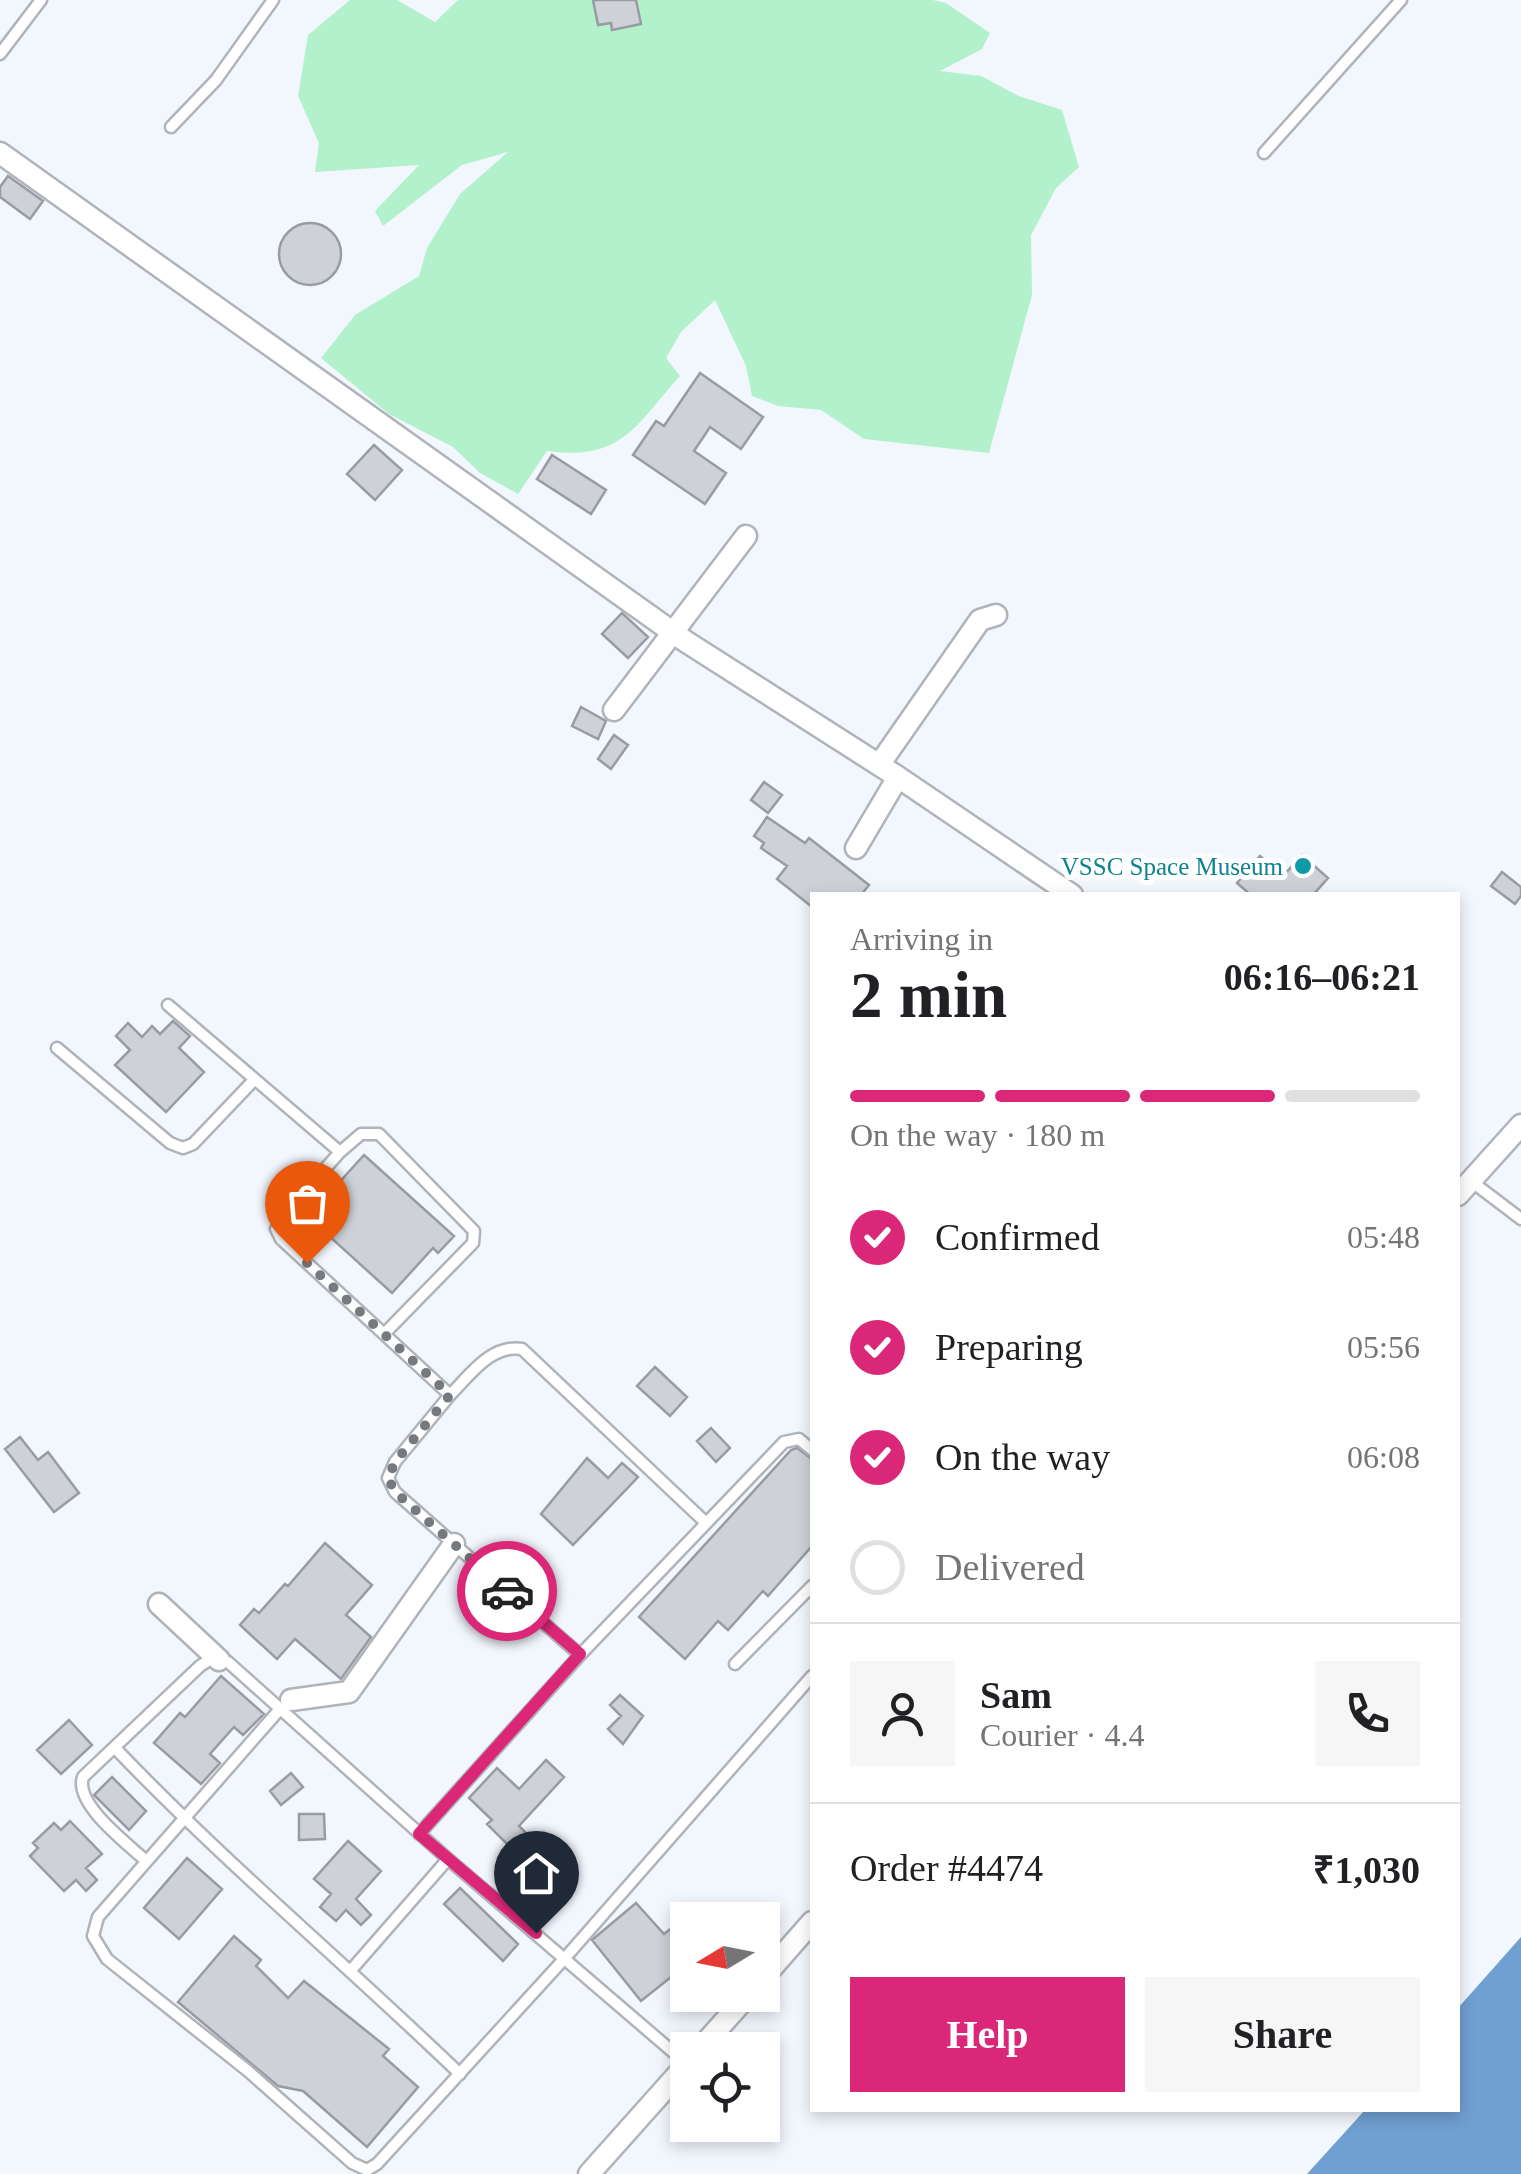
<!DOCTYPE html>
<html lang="en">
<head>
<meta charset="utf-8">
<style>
  body { margin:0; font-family:Georgia,serif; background:#f6f6f6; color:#202124; height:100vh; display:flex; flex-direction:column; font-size:38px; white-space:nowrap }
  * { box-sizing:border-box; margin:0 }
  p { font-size:32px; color:#757577 }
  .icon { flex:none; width:55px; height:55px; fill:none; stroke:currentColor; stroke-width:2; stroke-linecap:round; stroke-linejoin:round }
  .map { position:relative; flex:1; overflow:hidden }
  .drawer { position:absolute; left:810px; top:892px; width:650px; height:1220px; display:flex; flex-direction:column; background:#fff; border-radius:0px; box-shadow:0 5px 15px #0003 }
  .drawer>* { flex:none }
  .needle { width:65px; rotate:260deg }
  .buttons { position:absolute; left:670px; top:1902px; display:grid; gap:20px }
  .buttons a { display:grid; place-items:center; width:110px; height:110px; border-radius:0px; background:#fff; box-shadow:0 5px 15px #0003; font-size:50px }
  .pin { position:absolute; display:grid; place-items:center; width:85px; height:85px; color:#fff; margin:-102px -42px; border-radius:50% 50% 50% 0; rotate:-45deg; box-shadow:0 0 10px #0007 }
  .pin .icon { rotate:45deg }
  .courier { position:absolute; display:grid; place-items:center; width:100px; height:100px; margin:-50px; border:8px solid #db2777; border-radius:50%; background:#fff; color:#222; box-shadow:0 2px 12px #0007 }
  .summary em { font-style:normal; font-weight:700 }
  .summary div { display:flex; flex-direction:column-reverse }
  .summary { display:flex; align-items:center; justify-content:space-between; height:170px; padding:0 40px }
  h1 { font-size:65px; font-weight:700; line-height:75px }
  .bar { display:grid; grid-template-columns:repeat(4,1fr); gap:15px 10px; align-content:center; height:120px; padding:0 40px }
  .bar i { height:12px; border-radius:8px; background:#e0e0e0 }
  .bar .selected { background:#db2777 }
  .bar p { grid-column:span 4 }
  .line { display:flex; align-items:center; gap:25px; padding:0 40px; border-top:2px solid #e0e0e0 }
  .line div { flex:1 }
  .round { display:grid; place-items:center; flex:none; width:105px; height:105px; border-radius:0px; background:#f6f6f6 }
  ol { padding:0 40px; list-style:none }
  li { display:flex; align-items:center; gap:30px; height:110px }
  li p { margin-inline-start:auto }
  li .icon { padding:10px; border-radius:50%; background:#db2777; color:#fff; stroke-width:4 }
  li:last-child { color:#757577 }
  li i { width:55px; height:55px; border:5px solid #e0e0e0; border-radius:50% }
  .primary-button { display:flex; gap:20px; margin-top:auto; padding:20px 40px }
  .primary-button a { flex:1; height:115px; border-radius:0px; background:#db2777; color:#fff; font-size:40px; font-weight:700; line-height:115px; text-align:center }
  .primary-button a+a { background:#f6f6f6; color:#202124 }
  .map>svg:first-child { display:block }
</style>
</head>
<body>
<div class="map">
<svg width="1521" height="2174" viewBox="0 0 1521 2174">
  <rect width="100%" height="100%" fill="#f2f6fd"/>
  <!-- green -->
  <path fill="#b3f1cc" d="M350 0H397L435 22 458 0H933L946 3 990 33 982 49 940 71 981 76 1019 96 1062 110 1079 167 1056 188 1031 235 1032 295 989 453 864 439 821 410 778 406 752 396 746 366 715 300 681 332 666 358 680 376C634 427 622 461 547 451L518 494 480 473 453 447 389 414 321 358 355 315 419 276 427 248 460 194 508 152 462 165 383 226 375 211 419 165 315 172 319 143 298 96 308 35Z"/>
  <!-- water -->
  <path fill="#709fd2" d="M1521 1937V2174H1307L1365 2110H1458V2008Z"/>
  <!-- building -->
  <path fill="#ced2d8" stroke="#989ca2" stroke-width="2.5" d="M593 0H636L641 24 612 30 611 23 598 25Z
    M8 176 43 201 30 219 0 197V187Z
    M279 254a31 31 0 1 1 62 0a31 31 0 1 1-62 0Z
    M700 373 763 417 741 449 710 427 694 451 726 473 705 504 633 455 656 421 664 426Z
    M374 445 402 470 375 500 347 474Z
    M552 455 606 490 591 514 537 479Z
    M622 613 648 637 628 658 602 634Z
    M581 707 606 721 598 739 572 726Z
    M614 735 628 745 611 769 598 759Z
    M764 782 782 795 768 813 751 800Z
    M767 817 805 843 809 838 869 885 861 895H812V907L777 879 787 866 761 848 764 843 754 836Z
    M1302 855 1328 878 1313 895H1251L1237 883 1260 856 1283 876Z
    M1502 872 1521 887V896L1515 904 1491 886Z
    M173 1021 190 1036 179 1048 204 1072 166 1112 115 1065 130 1050 116 1036 128 1023 142 1037 152 1026 160 1034Z
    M364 1155 454 1236 438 1253 433 1248 392 1293 308 1217Z
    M655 1367 687 1397 670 1416 637 1386Z
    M711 1428 730 1448 716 1462 697 1441Z
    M20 1437 38 1460 48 1452 79 1493 54 1512 5 1449Z
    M797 1448 812 1459V1546L768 1596 763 1591 728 1630 718 1621 685 1659 639 1617 791 1450Z
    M587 1458 608 1478 622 1463 638 1477 573 1545 541 1514Z
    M325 1543 372 1585 346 1615 371 1637 341 1679 295 1639 277 1659 240 1625 254 1609 259 1613 285 1584 288 1586Z
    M221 1676 264 1714 243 1735 234 1727 210 1754 220 1763 201 1784 154 1743 180 1713 185 1717Z
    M620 1695 643 1716 623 1744 608 1729 621 1716 610 1705Z
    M69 1720 92 1745 61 1774 37 1750Z
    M546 1760 564 1777 519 1826 528 1835 513 1850 487 1824 492 1820 469 1798 497 1768 519 1789Z
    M291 1773 303 1787 281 1805 270 1791Z
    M112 1777 146 1811 129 1830 94 1795Z
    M299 1814H324L325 1839 299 1840Z
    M70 1821 102 1854 86 1868 97 1880 86 1891 76 1880 64 1891 30 1856 38 1848 33 1843 54 1823 61 1830Z
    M348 1841 381 1871 356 1899 371 1915 361 1925 346 1910 336 1921 320 1907 331 1894 314 1879Z
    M187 1858 222 1889 179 1939 144 1908Z
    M460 1888 518 1944 503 1961 444 1904Z
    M636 1903 664 1934 688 1915V1977L677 1985 671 1977 641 2001 592 1940Z
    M234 1936 261 1960 256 1966 288 1998 304 1981 389 2049 383 2056 418 2087 367 2147 303 2091 278 2086 178 2002Z"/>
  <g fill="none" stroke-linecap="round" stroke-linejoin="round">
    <defs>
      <path id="service" d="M0 54 41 0
        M171 127 216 80 273 0
        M1264 153 1401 0
        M168 1005 340 1152 281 1218 276 1229 281 1239 450 1395 395 1462 388 1478 395 1492 580 1655
        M57 1048 170 1143 183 1148 193 1144 254 1080
        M340 1152 361 1134H379L474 1231 473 1243 384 1334
        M1471 1181 1521 1219
        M450 1395C470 1375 491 1344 522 1349L704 1521
        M735 1664 812 1586
        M280 1709 98 1917 93 1936 107 1959 248 2071 352 2163 367 2170 377 2164 565 1958 812 1676
        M116 1749C225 1863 346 1964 460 2074
        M419 1834 580 1655 784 1442 799 1439 812 1450
        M146 1861C127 1843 74 1804 83 1777L200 1666 209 1660 228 1662 448 1859 687 2064
        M352 1969 448 1859"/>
      <path id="minor" d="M0 153 685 641 898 777 1072 895
        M614 710 746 536
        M879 765 980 620 996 615
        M856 848 898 777
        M1458 1195 1521 1125
        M159 1604 219 1660
        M291 1700 349 1692 454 1544
        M762 1979 812 1922
        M699 2050 748 1995
        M589 2174 688 2063"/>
    </defs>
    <!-- service casing -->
    <use href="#service" stroke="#b0b4ba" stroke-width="15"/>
    <!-- minor casing -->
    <use href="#minor" stroke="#b0b4ba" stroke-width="25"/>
    <!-- service -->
    <use href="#service" stroke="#fff" stroke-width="10"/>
    <!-- minor -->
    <use href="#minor" stroke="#fff" stroke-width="20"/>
  </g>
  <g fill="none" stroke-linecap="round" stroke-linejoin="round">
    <!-- done -->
    <path stroke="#76797d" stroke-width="10" stroke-dasharray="0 18" d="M307 1263 450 1395 395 1462 388 1478 395 1492 507 1591"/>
    <!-- route -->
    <path stroke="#db2777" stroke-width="12" d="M507 1591 580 1654 419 1834 536 1933"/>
  </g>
  <!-- markers -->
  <circle fill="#0f9aa8" stroke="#fff" stroke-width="4" cx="1303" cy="866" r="10"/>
  <g text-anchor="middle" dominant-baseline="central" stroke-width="10" stroke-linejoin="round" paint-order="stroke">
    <!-- culture labels -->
    <g font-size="25" fill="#0d838f" stroke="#fff" text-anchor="end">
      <text x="1283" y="866">VSSC Space Museum</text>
    </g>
  </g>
</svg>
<div class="buttons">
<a><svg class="needle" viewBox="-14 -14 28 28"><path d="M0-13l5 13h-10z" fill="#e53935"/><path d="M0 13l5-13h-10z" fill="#757577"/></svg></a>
<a><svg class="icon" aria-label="locate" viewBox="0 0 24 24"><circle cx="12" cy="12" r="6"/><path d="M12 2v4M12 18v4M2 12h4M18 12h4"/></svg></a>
</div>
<div class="pin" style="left:307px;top:1263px;background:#ea580c"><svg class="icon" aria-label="bag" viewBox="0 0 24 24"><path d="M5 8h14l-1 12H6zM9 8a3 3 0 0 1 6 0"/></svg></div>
<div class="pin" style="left:536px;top:1933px;background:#1f2937"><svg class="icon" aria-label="home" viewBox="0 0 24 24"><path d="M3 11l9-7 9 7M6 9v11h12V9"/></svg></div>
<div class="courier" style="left:507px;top:1591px"><svg class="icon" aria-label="car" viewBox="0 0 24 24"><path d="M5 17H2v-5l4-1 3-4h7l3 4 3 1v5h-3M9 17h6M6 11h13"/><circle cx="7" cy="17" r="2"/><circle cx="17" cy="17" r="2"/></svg></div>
<section class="drawer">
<div class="summary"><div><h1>2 min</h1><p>Arriving in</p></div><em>06:16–06:21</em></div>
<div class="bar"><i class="selected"></i><i class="selected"></i><i class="selected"></i><i></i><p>On the way · 180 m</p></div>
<ol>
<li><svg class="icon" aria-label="check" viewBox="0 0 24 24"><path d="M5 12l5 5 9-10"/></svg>Confirmed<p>05:48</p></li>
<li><svg class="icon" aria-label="check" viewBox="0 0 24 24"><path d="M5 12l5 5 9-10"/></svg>Preparing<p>05:56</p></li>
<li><svg class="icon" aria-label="check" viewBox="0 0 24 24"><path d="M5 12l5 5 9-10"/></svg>On the way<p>06:08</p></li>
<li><i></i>Delivered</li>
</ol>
<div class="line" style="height:180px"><a class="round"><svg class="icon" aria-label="person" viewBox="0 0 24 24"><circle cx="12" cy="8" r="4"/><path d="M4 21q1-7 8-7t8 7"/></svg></a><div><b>Sam</b><p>Courier · 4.4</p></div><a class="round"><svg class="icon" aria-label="phone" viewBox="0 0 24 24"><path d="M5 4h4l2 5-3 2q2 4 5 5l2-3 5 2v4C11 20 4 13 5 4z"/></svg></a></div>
<div class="line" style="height:130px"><div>Order #4474</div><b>₹1,030</b></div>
<div class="primary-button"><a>Help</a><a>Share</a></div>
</section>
</div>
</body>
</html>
